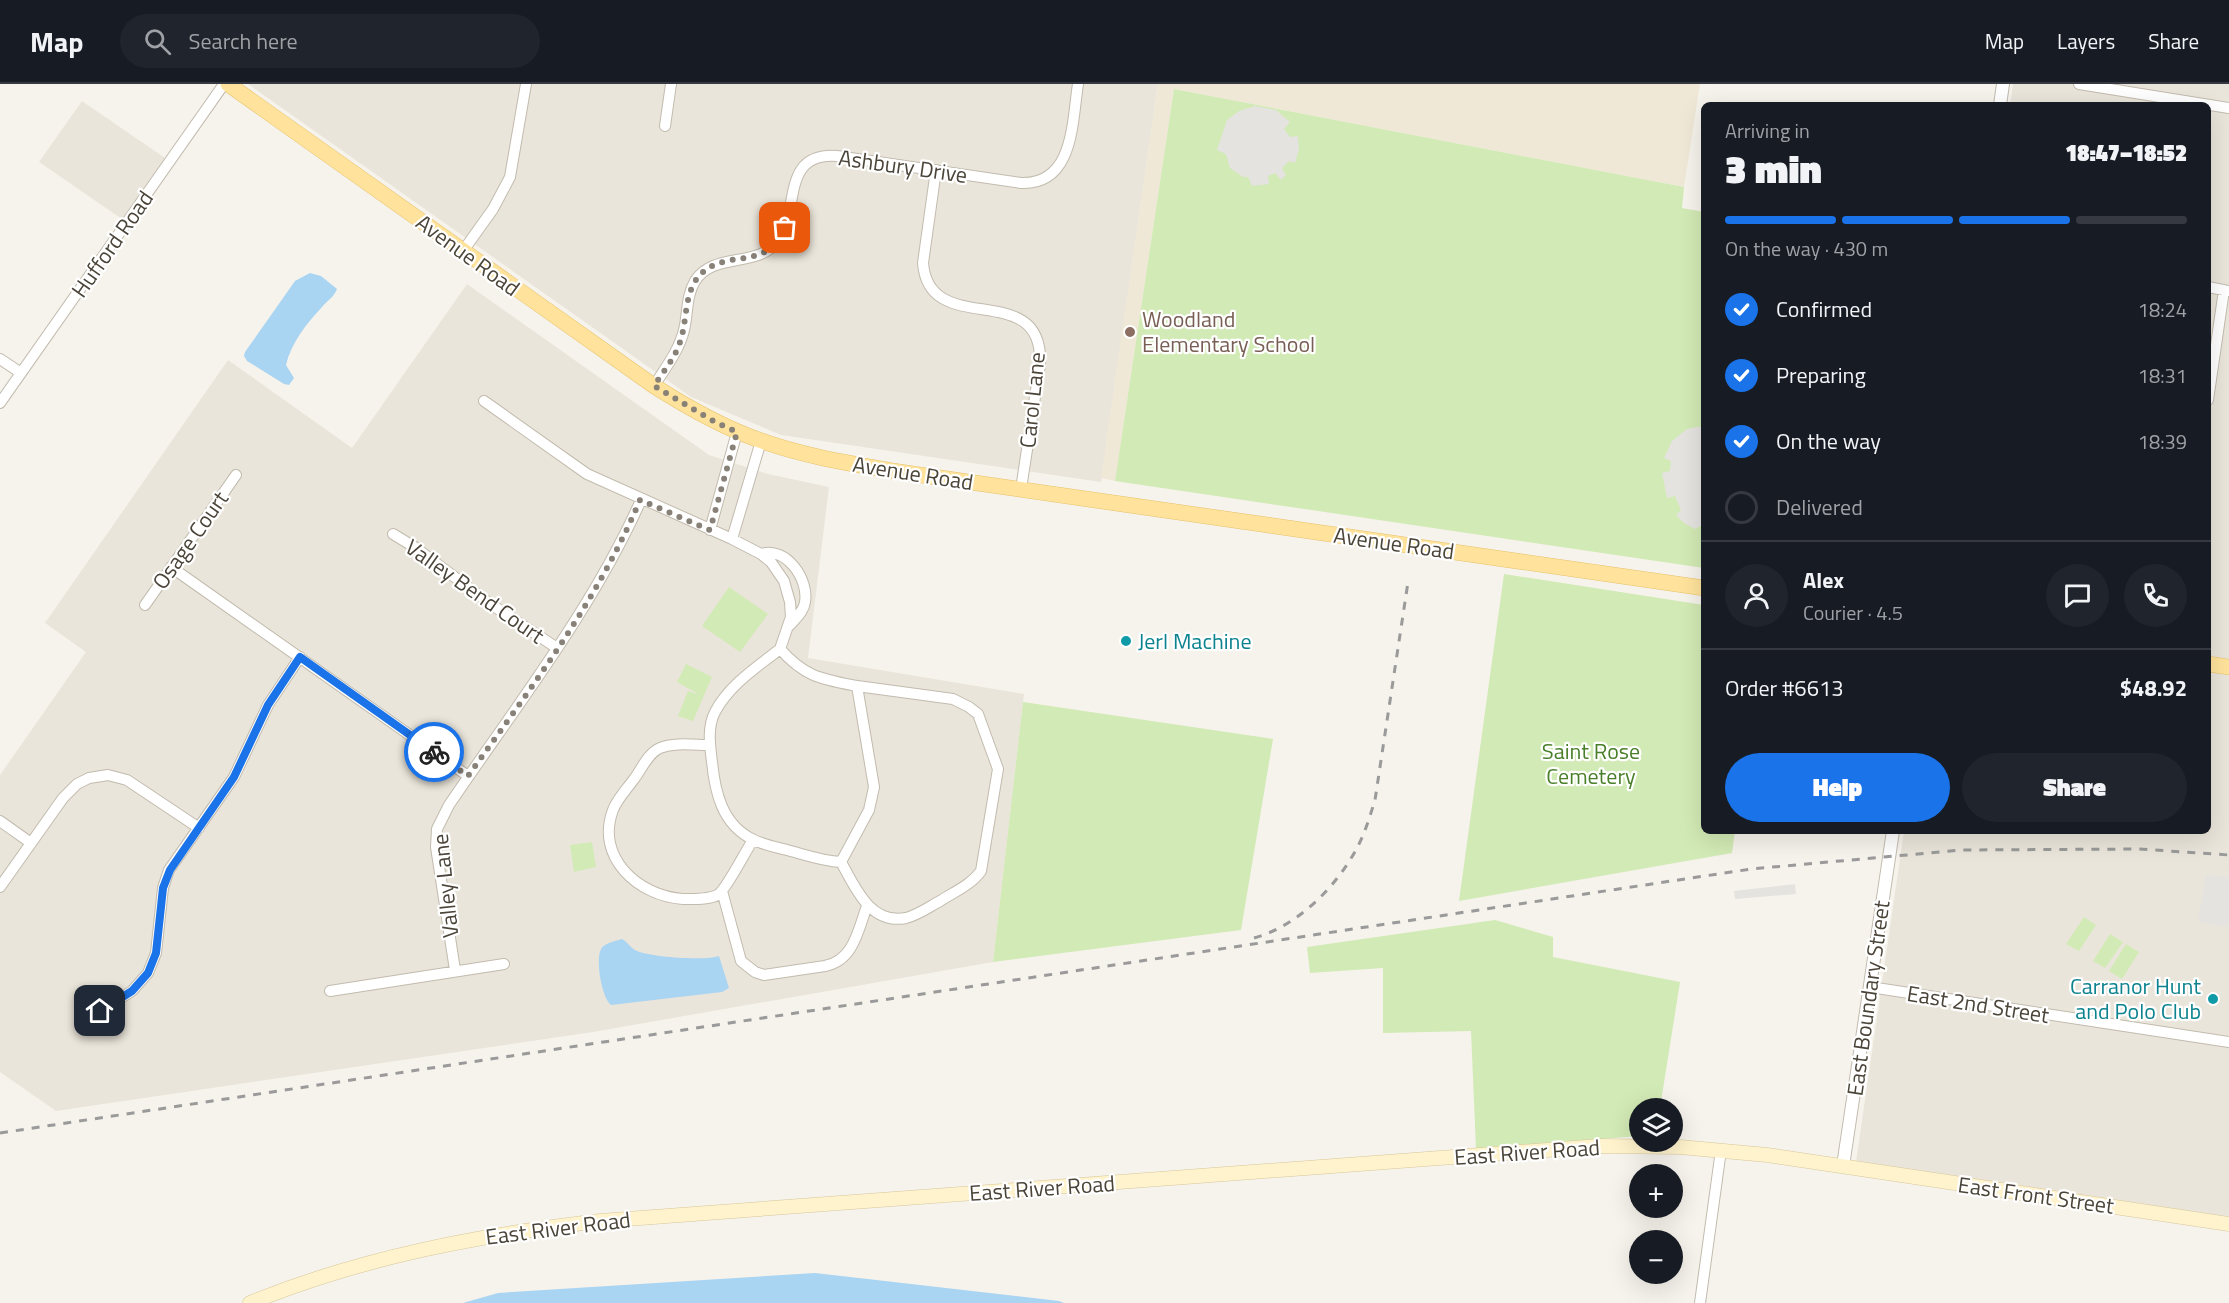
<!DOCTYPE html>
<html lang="en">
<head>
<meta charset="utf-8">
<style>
  body { margin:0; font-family:"Titillium Web",sans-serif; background:#20242c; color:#f1f3f6; height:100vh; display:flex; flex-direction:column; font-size:22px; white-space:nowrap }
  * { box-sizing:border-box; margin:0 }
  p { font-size:20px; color:#9ea1a6 }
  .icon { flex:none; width:33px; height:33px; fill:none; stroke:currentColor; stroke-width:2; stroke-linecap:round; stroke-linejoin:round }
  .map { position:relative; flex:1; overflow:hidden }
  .panel { position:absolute; left:1701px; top:18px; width:510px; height:732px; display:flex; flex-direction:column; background:#171b24; border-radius:9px; box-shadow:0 6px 24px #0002 }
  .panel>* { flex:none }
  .tools { position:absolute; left:1629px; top:1014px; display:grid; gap:12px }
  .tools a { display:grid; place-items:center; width:54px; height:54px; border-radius:50%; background:#171b24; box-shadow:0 6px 24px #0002; font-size:30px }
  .pin { position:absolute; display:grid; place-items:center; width:51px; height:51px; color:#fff; margin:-26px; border-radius:12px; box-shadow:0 3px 9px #0006 }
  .courier { position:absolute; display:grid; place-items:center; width:60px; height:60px; margin:-30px; border:4px solid #1a73e8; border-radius:50%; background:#fff; color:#222; box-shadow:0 2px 8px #0007 }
  .summary em { font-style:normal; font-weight:800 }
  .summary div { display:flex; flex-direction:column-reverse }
  .summary { display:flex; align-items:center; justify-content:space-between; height:102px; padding:0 24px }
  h1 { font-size:39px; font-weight:800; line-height:45px }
  .bar { display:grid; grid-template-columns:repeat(4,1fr); gap:9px 6px; align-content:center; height:72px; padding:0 24px }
  .bar i { height:8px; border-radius:4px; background:#363941 }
  .bar .active { background:#1a73e8 }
  .bar p { grid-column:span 4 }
  .line { display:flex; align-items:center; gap:15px; padding:0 24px; border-top:2px solid #363941 }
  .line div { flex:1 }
  .round { display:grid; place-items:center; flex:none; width:63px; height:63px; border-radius:32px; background:#20242c }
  ol { padding:0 24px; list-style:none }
  li { display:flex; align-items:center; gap:18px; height:66px }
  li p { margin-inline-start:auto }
  li .icon { padding:6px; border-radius:50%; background:#1a73e8; color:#fff; stroke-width:4 }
  li:last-child { color:#9ea1a6 }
  li i { width:33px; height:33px; border:3px solid #363941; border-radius:50% }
  .cta { display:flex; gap:12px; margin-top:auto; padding:12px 24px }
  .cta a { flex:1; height:69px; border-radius:36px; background:#1a73e8; color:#fff; font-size:24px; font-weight:800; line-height:69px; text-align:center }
  .cta a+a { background:#20242c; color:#f1f3f6 }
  header { display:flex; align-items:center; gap:36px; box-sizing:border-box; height:84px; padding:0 30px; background:#171b24; border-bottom:2px solid #363941 }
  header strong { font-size:28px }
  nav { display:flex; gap:33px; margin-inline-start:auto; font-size:21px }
  .search { width:420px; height:54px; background:#20242c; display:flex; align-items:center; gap:15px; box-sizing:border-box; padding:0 21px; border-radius:33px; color:#9ea1a6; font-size:22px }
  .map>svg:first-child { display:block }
</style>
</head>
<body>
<header>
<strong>Map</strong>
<div class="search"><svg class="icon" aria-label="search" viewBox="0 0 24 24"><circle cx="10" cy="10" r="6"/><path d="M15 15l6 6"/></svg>Search here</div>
<nav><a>Map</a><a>Layers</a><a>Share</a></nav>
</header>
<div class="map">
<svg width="2229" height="1219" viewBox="0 0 2229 1219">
  <rect width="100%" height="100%" fill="#f6f3ec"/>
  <!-- residential -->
  <path fill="#eae5da" d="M248 0H1158L1101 398 781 351 691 313Z
    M2013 0H2229V1133L1856 1078 1904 747H2208V21H2010Z
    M82 17 165 74 122 135 39 78Z
    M467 200 709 371 768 390 829 403 808 574 1024 610 993 878 593 948 56 1027 0 988V691L86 568 45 539 228 276 352 364Z"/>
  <!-- education -->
  <path fill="#efe8d6" d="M1158 0H1700L1684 103 1174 5 1115 397 1101 394Z"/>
  <!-- green -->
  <path fill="#d2eab5" d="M1174 5 1684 103 1682 124 1704 128V484L1115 397Z
    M1504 490 1704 521V747H1735L1732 769 1459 817Z
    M729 503 768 530 740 568 702 542Z
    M686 580 712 593 693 637 678 632 688 607 700 611 677 598Z
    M1023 618 1273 655 1241 846 993 878Z
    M592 758 596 783 574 788 570 761Z
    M2084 833 2096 841 2079 867 2066 860Z
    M1495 836 1553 853V873L1680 898 1660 1024H1640L1639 1052 1476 1065 1471 947 1383 949V884L1310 889 1307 863Z
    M2110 850 2123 858 2105 884 2093 877Z
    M2126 860 2139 868 2122 895 2109 887Z"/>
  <!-- parking -->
  <path fill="#e5e3e0" d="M1255 22 1276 26 1290 38 1284 45 1290 53 1298 52 1299 65 1295 79 1289 77 1282 84 1286 91 1281 96 1275 89 1268 92 1269 100 1252 102 1248 93H1243L1230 84 1226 70 1217 66 1227 36 1239 27Z
    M1697 343H1704V440L1695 445 1684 439 1676 431 1681 426 1675 412 1667 414 1662 389 1670 387 1671 377 1664 374 1672 357 1687 345Z
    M2206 791 2229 793V843L2198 838Z
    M1795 800 1796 810 1735 815 1734 807Z"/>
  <!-- water -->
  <path fill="#a9d4f2" d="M310 189 321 192 337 205C334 213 327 217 322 223 307 239 291 259 286 281L294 294 289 301 284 300 247 277 244 272 245 268 295 197Z
    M622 855C628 858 630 864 637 867 651 873 705 877 719 872L729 904 722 908 611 921C602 914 595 876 601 865 604 859 616 857 622 855Z
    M815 1189 1059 1217 1064 1219H463L498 1209Z"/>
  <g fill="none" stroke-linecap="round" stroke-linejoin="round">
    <defs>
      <path id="minor" d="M2079 0 2229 24
        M665 42 671 0
        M936 86 923 179C929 257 1044 192 1040 280L1021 405
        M463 167 493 125 510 93 526 0
        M2208 203 2229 207
        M0 275 21 289
        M654 302C665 284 679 267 684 246 688 230 686 212 695 197 714 167 758 185 779 156 800 127 780 68 837 72L1021 99C1074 101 1072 38 1078 0
        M2208 316 2224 206
        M484 317 587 390 732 455 761 470 771 478 784 497 790 518 791 533 780 565C805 593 821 595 857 602L874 703 869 726 841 778C822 777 806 771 787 766 776 763 763 761 752 755 722 740 715 708 712 678 710 662 707 643 715 628 729 601 757 583 780 565
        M0 319 224 0
        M710 446 737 348
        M393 450 416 464 489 519 557 564
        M732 455 761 357
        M761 470C786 462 809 495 805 518 804 527 796 534 790 541
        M171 483 468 692
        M145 521 236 391
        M710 661C695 661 674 658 660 664 648 669 641 686 634 695 627 705 617 715 613 726 595 773 638 812 683 815 694 815 710 816 719 810 728 802 745 768 753 756
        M0 737 31 759
        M841 778C855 803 870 841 906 834 918 831 929 823 940 817 954 808 971 801 981 787L998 685 978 630 969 623 953 615 857 602
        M0 803 63 714 77 700 89 694 108 691 127 696 199 744
        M722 807 741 877 755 888 764 891 825 882C854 876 858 846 867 822
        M455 886 436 763 437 745 449 721C516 622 592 526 641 416
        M1870 903 2229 958
        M330 907 504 880
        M100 927 132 907 148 889 156 869 163 804 169 786 234 693 268 621 300 573
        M1700 1219 1721 1066"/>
      <path id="tertiary" d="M2000 21 2003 0
        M1843 1082 1893 747"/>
      <path id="secondary" d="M250 1219C362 1173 480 1151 600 1137L1600 1062 1680 1063 1767 1071 2229 1140"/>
      <path id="primary" d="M228 0 654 302C687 323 722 343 759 356 803 372 848 379 893 387L1704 504
        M2208 580 2229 583"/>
    </defs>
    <!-- minor casing -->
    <use href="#minor" stroke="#c2bbae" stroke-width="12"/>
    <!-- tertiary casing -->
    <use href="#tertiary" stroke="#c2bbae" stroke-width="14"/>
    <!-- secondary casing -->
    <use href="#secondary" stroke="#d6c79b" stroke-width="15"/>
    <!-- primary casing -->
    <use href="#primary" stroke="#e6c16a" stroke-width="16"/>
    <!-- minor -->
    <use href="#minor" stroke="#fff" stroke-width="10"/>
    <!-- tertiary -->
    <use href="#tertiary" stroke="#fff" stroke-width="12"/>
    <!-- secondary -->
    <use href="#secondary" stroke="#fff3cd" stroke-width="14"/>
    <!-- primary -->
    <use href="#primary" stroke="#ffe39c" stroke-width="15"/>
    <!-- rail -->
    <path stroke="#9a9a9a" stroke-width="3" stroke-dasharray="8 8" stroke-linecap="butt" d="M1254 854C1298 842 1336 803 1357 764 1365 749 1370 732 1375 716L1408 498
      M0 1049 1751 785 1962 766 2139 765 2229 771"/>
  </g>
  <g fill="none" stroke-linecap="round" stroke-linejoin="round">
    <!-- done -->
    <path stroke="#878178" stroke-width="6" stroke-dasharray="0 10.8" d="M434 668 468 692C531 604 598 516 640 416L710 446 737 348 715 338 654 302C663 288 675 274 680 258 688 236 683 205 703 188 730 165 767 187 785 144"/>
    <!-- route -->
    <path stroke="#1a73e8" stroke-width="8" d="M100 927 132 907 148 889 156 869 163 804 170 786 234 693 268 621 300 573 434 668"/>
  </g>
  <!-- markers -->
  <circle fill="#8d6e63" stroke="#fff" stroke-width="2" cx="1130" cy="248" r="6"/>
  <g fill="#0f9aa8" stroke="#fff" stroke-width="2">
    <circle cx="1126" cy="557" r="6"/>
    <circle cx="2213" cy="915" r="6"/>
  </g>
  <g text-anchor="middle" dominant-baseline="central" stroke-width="4.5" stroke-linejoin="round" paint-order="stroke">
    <!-- street labels -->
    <g font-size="22" fill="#4b4439" stroke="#fff">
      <text transform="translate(903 82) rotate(8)">Ashbury Drive</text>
      <text transform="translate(112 160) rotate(-55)">Hufford Road</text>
      <text transform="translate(468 171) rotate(36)">Avenue Road</text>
      <text transform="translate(1032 316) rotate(-84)">Carol Lane</text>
      <text transform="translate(913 389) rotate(9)">Avenue Road</text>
      <text transform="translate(190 456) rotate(-55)">Osage Court</text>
      <text transform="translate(1394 459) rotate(8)">Avenue Road</text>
      <text transform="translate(475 507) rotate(35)">Valley Bend Court</text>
      <text transform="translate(445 802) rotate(-96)">Valley Lane</text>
      <text transform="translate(1868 914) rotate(-82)">East Boundary Street</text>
      <text transform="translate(1978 920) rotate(9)">East 2nd Street</text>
      <text transform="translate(1527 1068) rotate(-4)">East River Road</text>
      <text transform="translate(1042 1104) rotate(-4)">East River Road</text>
      <text transform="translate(2036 1111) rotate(8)">East Front Street</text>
      <text transform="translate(558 1144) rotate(-7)">East River Road</text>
    </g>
    <!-- education labels -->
    <g font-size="22" fill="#785e54" stroke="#fff" text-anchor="start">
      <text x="1142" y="235">Woodland<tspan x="1142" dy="25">Elementary School</tspan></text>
    </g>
    <!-- culture labels -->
    <g font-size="22" fill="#0d838f" stroke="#fff" text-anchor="start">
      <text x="1138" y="557">Jerl Machine</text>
      <text x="2201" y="902" text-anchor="end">Carranor Hunt<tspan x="2201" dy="25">and Polo Club</tspan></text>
    </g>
    <!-- park labels -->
    <g font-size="22" fill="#4a7f2a" stroke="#fff">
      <text x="1591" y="667">Saint Rose<tspan x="1591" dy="25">Cemetery</tspan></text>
    </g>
  </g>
</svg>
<div class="tools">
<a><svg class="icon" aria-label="layers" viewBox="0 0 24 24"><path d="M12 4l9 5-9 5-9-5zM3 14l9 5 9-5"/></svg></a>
<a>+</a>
<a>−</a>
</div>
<div class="pin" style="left:785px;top:144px;background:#ea580c"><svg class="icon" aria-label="bag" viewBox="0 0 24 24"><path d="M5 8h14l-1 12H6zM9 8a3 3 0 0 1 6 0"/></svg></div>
<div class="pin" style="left:100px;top:927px;background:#1f2937"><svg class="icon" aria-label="home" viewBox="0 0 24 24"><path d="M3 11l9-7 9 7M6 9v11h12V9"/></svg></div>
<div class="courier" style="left:434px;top:668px"><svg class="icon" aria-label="bike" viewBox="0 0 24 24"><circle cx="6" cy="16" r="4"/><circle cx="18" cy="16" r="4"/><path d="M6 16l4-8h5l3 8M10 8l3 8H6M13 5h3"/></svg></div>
<section class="panel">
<div class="summary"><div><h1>3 min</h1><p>Arriving in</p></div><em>18:47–18:52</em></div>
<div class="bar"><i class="active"></i><i class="active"></i><i class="active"></i><i></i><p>On the way · 430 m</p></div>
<ol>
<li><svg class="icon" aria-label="check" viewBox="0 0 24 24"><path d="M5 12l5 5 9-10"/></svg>Confirmed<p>18:24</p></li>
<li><svg class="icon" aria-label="check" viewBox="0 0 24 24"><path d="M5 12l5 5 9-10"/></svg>Preparing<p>18:31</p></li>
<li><svg class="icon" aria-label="check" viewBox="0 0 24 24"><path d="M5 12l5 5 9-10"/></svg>On the way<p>18:39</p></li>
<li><i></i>Delivered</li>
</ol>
<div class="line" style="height:108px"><a class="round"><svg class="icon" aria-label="person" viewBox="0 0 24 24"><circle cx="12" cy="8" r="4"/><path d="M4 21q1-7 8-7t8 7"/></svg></a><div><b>Alex</b><p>Courier · 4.5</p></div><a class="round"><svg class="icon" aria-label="chat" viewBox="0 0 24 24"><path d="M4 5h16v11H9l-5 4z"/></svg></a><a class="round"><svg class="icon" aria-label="phone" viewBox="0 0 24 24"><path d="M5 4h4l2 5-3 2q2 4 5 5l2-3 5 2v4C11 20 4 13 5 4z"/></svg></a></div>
<div class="line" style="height:78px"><div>Order #6613</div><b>$48.92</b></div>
<div class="cta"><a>Help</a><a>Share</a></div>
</section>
</div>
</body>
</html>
